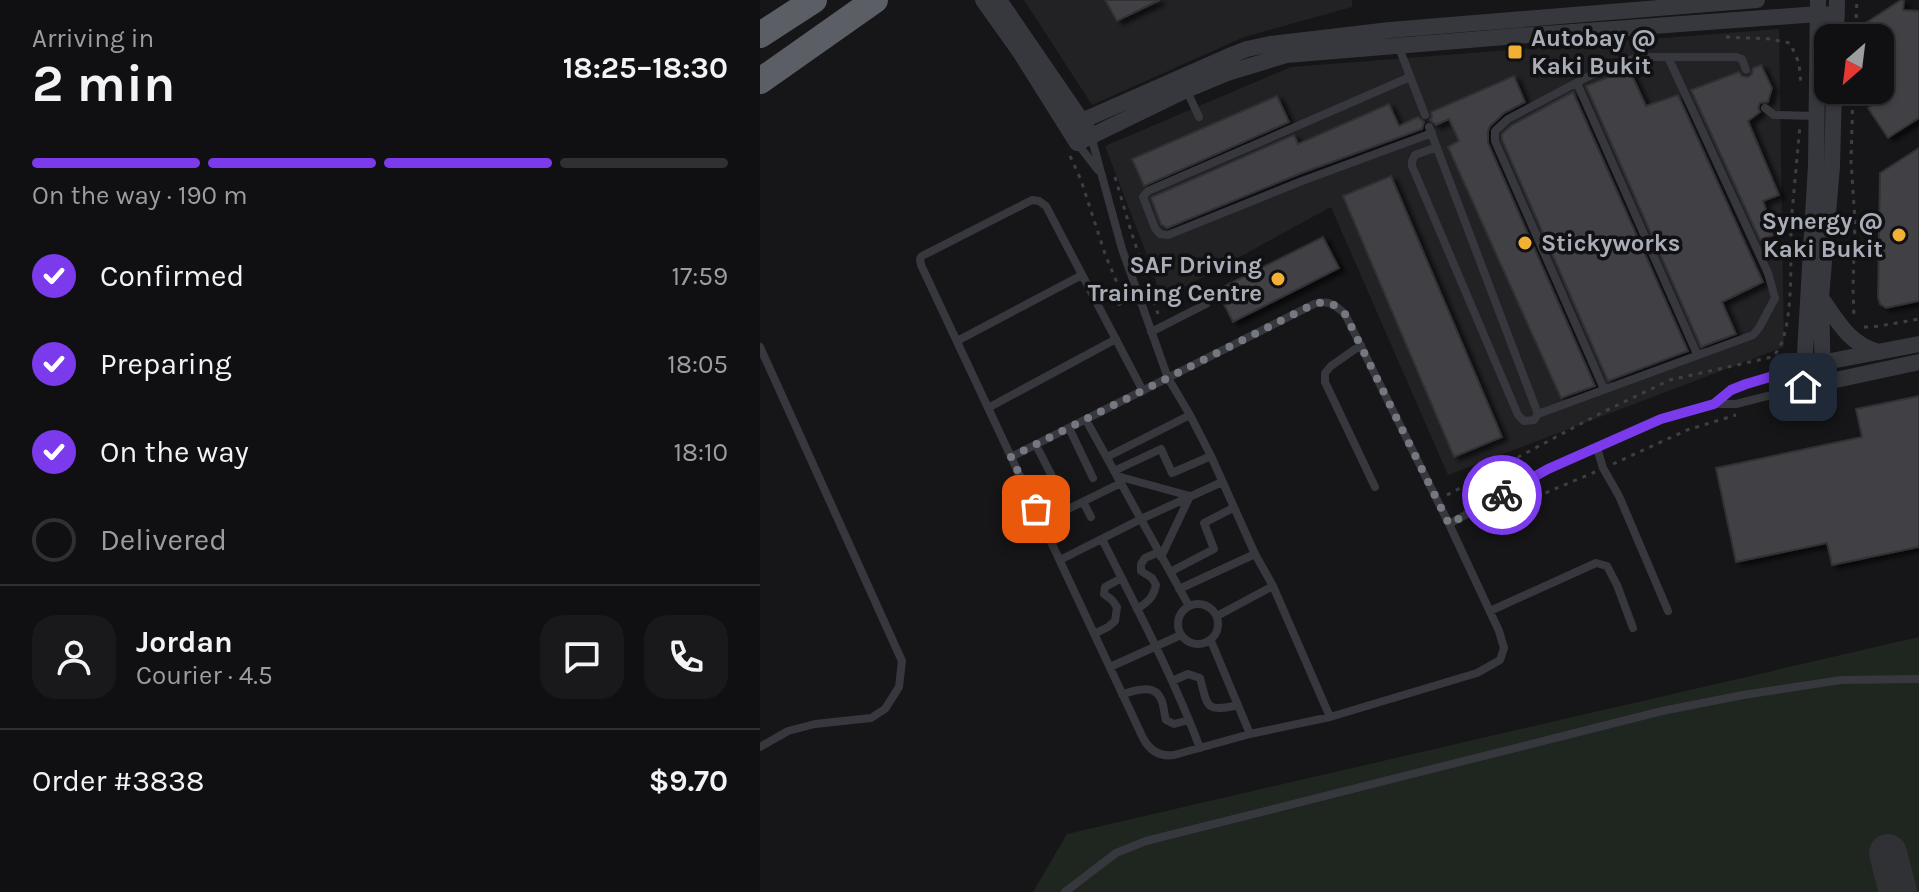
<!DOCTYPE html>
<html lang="en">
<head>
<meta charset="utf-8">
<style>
  body { margin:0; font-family:Karla,sans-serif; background:#19191b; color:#f1f3f6; height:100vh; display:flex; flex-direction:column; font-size:30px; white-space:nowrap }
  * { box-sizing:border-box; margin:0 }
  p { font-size:26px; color:#9c9d9f }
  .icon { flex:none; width:44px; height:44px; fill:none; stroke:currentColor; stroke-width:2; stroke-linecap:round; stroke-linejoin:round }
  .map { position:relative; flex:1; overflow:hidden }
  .panel { display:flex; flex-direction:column; background:#101012; width:760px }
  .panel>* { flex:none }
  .needle { width:52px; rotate:208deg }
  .buttons { position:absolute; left:1054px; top:24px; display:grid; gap:16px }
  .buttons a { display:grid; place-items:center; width:80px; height:80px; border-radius:16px; background:#101012; box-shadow:0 2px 6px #0004,0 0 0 2px #303032; font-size:40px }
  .pin { position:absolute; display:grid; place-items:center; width:68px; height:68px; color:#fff; margin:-34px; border-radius:16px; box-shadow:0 4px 12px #0006 }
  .courier { position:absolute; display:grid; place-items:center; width:80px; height:80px; margin:-40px; border:6px solid #7c3aed; border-radius:50%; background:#fff; color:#222; box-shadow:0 2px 10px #0007 }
  .head em { font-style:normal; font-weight:700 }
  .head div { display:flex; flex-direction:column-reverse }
  .head { display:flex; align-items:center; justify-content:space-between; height:136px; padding:0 32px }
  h1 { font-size:52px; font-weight:700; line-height:60px }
  .bar { display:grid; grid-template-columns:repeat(4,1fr); gap:12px 8px; align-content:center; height:96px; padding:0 32px }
  .bar i { height:10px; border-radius:6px; background:#303032 }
  .bar .on { background:#7c3aed }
  .bar p { grid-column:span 4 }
  .line { display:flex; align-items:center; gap:20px; padding:0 32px; border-top:2px solid #303032 }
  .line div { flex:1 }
  .round { display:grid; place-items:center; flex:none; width:84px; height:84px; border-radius:24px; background:#19191b }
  ol { padding:0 32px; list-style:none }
  li { display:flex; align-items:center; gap:24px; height:88px }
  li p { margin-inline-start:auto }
  li .icon { padding:8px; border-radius:50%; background:#7c3aed; color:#fff; stroke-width:4 }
  li:last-child { color:#9c9d9f }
  li i { width:44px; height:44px; border:4px solid #303032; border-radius:50% }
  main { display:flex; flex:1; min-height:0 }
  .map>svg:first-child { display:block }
</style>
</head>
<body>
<main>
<section class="panel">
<div class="head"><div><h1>2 min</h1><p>Arriving in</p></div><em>18:25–18:30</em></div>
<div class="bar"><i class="on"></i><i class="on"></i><i class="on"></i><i></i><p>On the way · 190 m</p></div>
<ol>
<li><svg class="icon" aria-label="check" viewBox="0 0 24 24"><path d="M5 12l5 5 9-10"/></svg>Confirmed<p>17:59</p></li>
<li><svg class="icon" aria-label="check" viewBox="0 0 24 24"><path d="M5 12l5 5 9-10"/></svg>Preparing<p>18:05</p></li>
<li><svg class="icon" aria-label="check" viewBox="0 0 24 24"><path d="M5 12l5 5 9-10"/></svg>On the way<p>18:10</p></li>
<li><i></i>Delivered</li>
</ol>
<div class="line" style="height:144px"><a class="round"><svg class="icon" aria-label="person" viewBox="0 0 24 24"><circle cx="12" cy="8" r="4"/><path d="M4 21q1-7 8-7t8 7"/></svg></a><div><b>Jordan</b><p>Courier · 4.5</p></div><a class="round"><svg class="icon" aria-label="chat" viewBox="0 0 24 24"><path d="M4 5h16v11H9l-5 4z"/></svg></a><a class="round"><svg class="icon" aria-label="phone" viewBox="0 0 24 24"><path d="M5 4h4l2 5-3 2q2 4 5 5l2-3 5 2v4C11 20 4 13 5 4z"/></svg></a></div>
<div class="line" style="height:104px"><div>Order #3838</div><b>$9.70</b></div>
</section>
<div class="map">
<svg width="1159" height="892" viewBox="0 0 1159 892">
  <defs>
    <filter id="shadow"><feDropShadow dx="5.5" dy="3.5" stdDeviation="2" flood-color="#0009"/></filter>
  </defs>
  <rect width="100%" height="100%" fill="#161618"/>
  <!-- built -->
  <path fill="#222225" d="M264 0H592V7L484 37 332 105Z
    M1019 29 1024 347 688 475 571 207 401 300 393 271 345 146 531 67Z"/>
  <!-- green -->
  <path fill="#1e261f" d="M1159 637V892H273L307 834Z"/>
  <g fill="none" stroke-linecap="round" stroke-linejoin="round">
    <!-- taxiway -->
    <path stroke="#303135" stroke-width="38" d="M1128 853 1138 892"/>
  </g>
  <!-- building -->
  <path fill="#404145" stroke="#303034" stroke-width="2" filter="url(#shadow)" d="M345 0H400L357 21Z
    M1141 0H1144L1143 10 1159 11V118L1128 138 1108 108 1111 106 1106 98 1105 90H1120V38H1100L1101 26Z
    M1001 65 1012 88 1008 102 1000 103 998 108 1000 112 988 121 1019 195 1003 201 1010 221 1007 224 1006 229 1014 235 1000 240 931 90 979 72 982 76 988 77 992 74 993 68Z
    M869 69 886 106 918 95 1003 282 962 302 976 334 941 347 826 86Z
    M754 76 765 102 744 113 730 126 728 131V143L835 386 801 398 688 147 699 141 689 119 676 125 670 120 672 117 671 112Z
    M813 92 928 351 848 381 742 140V134L752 125Z
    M517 96 529 122 384 186 372 159Z
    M629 104 639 126 658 117 664 122 662 129 539 174 407 228 401 224 391 198 392 197 534 135 538 144Z
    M1159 148V301L1126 308 1120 304 1118 297 1120 173Z
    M631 176 742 437 694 457 583 196Z
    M563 237 579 268 473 322 457 290Z
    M1159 396V547L1072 565 1067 543 976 562 956 468 1102 437 1096 409Z"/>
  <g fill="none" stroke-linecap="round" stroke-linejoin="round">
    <!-- path -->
    <path stroke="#3d3f44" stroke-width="3" stroke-dasharray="4 6" stroke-linecap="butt" d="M966 37 1010 39 1030 43 1039 63 1041 85
      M1095 38 1097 0
      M1093 90 1091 161 1095 221 1093 288 1094 318
      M310 156 321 180 345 254 365 302 352 307
      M355 177 371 231 398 314
      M1032 213 1040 125
      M1104 327H1113L1159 319
      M853 464 927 430 976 415
      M687 495 843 412 910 380 1012 357C1035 338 1030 262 1031 233
      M721 520 835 472"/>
    <!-- service -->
    <path stroke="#37383d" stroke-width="8" d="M638 45 665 115
      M650 77 388 191 383 197 395 228 400 234 408 235 542 181 672 133
      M817 83 937 354
      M426 89 439 117
      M1005 108 1014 115 1056 116
      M669 127 778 414
      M331 136 362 249 408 378 430 415 451 456 495 554 513 586 570 717
      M317 143 338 170
      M677 147 655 155 652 161V166L758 415 764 421 774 420 778 414 993 335 999 328 1015 298 1008 273 908 57
      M1013 227 1052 220
      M391 332 446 304
      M197 341 322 275
      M601 345 571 366 565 373V382L615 487
      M0 347 142 661 139 687 125 709 111 718 55 724 28 731 0 747
      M844 389 735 141V131L748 119 852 64 883 57H976L982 59 986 70
      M954 404 971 390 1044 367
      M228 408 356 339
      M326 420 429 606
      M309 428 333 478
      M276 445 301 494
      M837 448 843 468 859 496 908 611
      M251 457 554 304C569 300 574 304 585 314L689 524 739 631 744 648 740 660 717 673 570 717 490 734 414 755C400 757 390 751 383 738L161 265 160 259 162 256 272 200 279 201 286 206 383 391
      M347 457 430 415
      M354 471 401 449 412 473 451 456
      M357 476 430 496
      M323 502 331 517
      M302 512 361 483
      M689 524 788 469 901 419 954 404H976L1043 387
      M342 539C376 607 413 676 440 748
      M401 557 430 496
      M300 560 381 519 462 482
      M410 572 454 549 444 523 473 508
      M419 589 495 554
      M418 624a20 20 0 1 1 40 0a20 20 0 1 1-40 0Z
      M377 609C388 602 393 598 396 585L392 578 381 571V564L385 558 399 552
      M730 611 836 563 847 566 857 585 873 628
      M457 616 513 586
      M334 634 348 627 355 621 357 607 352 600 344 594 345 587 362 578
      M451 641 490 734
      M350 667 421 635
      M412 681 428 674 440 678C448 706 444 713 478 705
      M362 694C375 691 394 683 401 699 404 705 404 714 406 720L414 724 429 720
      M305 892 356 853 386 841 902 711 983 695 1081 680 1159 679"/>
    <!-- minor -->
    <path stroke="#37383d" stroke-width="16" d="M223 0 260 52 317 143 426 90 467 73 526 55 757 36 1058 14 1077 15
      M239 0 328 130
      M1058 0 1056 165 1043 387 1159 362
      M1076 38 1077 0
      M308 127 469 56 487 49 510 44 630 30 997 0
      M1062 299C1078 322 1090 345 1119 352
      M1055 364 1159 344
      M1063 382 1061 298 1072 166 1074 90"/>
    <!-- trunk -->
    <path stroke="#5b5e65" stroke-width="26" d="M0 35 54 0
      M0 81 115 0"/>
  </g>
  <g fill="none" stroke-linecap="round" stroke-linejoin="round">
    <!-- done -->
    <path stroke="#757880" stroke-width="8" stroke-dasharray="0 14.4" d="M276 509 251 457 554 304C569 300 574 304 585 314L689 524 742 495"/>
    <!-- route -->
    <path stroke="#7c3aed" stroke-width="10" d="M742 495 788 469 901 419 954 404 971 390 986 384 1064 361 1063 382 1043 387"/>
  </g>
  <!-- markers -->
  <g fill="#f2b134" stroke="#111113" stroke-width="3">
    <rect x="747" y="44" width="16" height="16" rx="4"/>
    <circle cx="1139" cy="235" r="8"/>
    <circle cx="765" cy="243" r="8"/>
    <circle cx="518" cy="279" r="8"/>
  </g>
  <g text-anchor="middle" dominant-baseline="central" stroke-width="7" stroke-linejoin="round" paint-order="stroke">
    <!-- poi labels -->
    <g font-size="24" font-weight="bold" fill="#a8adb8" stroke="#111113" text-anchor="start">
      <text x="771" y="38">Autobay @<tspan x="771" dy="28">Kaki Bukit</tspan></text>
      <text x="1123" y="221" text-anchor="end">Synergy @<tspan x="1123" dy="28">Kaki Bukit</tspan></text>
      <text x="781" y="243">Stickyworks</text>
      <text x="502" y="265" text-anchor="end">SAF Driving<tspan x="502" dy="28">Training Centre</tspan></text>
    </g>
  </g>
</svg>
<div class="buttons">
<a><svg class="needle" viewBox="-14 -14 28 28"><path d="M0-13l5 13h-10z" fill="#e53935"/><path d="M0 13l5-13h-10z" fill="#9c9d9f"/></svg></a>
</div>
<div class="pin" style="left:276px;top:509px;background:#ea580c"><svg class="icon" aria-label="bag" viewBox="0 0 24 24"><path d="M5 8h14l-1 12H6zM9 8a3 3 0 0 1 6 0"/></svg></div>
<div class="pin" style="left:1043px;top:387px;background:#1f2937"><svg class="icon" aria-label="home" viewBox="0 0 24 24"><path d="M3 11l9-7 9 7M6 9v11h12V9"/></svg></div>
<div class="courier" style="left:742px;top:495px"><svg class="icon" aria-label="bike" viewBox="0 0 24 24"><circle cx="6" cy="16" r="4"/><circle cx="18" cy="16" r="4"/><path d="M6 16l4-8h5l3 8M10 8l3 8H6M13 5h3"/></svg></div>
</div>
</main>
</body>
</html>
